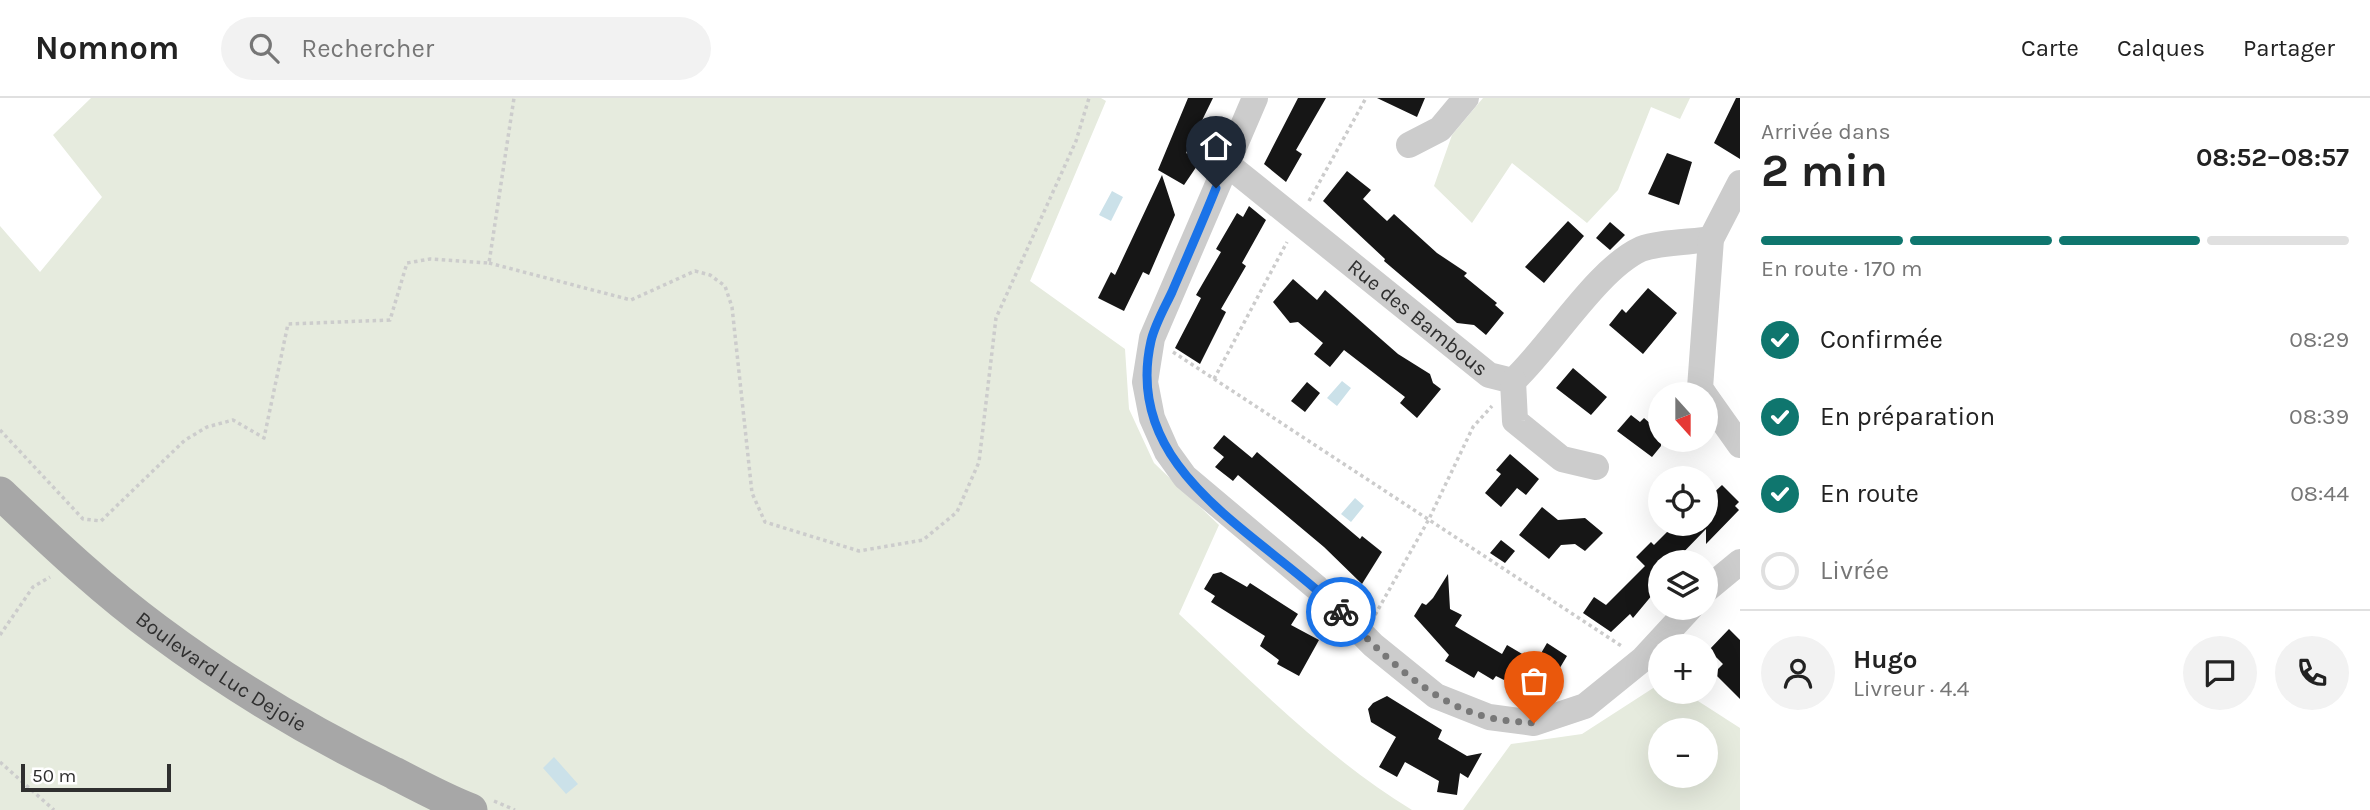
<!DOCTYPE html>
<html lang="fr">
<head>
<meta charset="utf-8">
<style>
  body { margin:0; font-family:Karla,sans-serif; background:#f2f2f2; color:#222; height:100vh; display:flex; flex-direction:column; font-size:26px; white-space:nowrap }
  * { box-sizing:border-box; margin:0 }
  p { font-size:23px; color:#767676 }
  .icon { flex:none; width:38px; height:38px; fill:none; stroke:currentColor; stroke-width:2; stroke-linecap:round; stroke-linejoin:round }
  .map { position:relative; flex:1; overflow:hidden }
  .side { display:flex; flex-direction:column; background:#fff; width:630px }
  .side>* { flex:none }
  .needle { width:46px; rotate:159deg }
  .controls { position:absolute; left:1648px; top:284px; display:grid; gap:14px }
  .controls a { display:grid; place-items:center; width:70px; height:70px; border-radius:50%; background:#fff; box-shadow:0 7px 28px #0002; font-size:35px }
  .scale { position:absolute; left:21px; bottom:18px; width:150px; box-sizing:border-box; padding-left:7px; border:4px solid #2f2f2f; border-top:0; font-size:19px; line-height:24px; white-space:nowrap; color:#2f2f2f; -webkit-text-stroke:5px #fff; paint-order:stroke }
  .pin { position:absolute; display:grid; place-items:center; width:60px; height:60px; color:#fff; margin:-72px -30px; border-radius:50% 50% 50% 0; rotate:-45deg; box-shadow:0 0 7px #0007 }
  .pin .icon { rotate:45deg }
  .courier { position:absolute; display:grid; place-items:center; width:70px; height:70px; margin:-35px; border:5px solid #1a73e8; border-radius:50%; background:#fff; color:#222; box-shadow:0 2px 9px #0007 }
  .overview em { font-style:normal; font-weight:700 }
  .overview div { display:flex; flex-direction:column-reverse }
  .overview { display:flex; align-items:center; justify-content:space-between; height:119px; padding:0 21px }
  h1 { font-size:46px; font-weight:700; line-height:52px }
  .bar { display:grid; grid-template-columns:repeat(4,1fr); gap:10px 7px; align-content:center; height:84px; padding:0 21px }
  .bar i { height:9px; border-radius:5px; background:#e0e0e0 }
  .bar .on { background:#0f766e }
  .bar p { grid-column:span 4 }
  .line { display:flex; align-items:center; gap:18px; padding:0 21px; border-top:2px solid #e0e0e0 }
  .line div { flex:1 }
  .round { display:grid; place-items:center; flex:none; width:74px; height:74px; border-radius:37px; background:#f2f2f2 }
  ol { padding:0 21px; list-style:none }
  li { display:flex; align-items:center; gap:21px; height:77px }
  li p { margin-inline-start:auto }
  li .icon { padding:7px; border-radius:50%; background:#0f766e; color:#fff; stroke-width:4 }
  li:last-child { color:#767676 }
  li i { width:38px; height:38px; border:4px solid #e0e0e0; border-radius:50% }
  header { display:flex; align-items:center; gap:42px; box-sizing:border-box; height:98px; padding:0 35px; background:#fff; border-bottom:2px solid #e0e0e0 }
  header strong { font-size:33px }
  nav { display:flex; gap:38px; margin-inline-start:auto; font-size:24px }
  .search { width:490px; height:63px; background:#f2f2f2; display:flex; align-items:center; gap:18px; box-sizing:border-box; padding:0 24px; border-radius:38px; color:#767676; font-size:26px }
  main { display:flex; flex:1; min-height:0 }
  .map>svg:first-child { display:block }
</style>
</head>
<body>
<header>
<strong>Nomnom</strong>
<div class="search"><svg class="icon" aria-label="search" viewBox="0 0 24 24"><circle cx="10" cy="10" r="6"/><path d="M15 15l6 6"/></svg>Rechercher</div>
<nav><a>Carte</a><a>Calques</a><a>Partager</a></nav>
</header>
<main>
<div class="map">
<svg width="1740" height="712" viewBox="0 0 1740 712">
  <rect width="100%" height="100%" fill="#fff"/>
  <!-- green -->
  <path fill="#e6ebde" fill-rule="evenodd" d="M91 0H1101L1106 3 1030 183 1125 251 1129 311 1154 365 1219 427 1179 516C1254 585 1325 659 1412 712H0V128L40 174 102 99 53 37Z
    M1483 0H1690L1680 21 1651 9 1618 92 1587 125 1512 65 1472 125 1434 88 1452 37Z
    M1661 585V593L1684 594 1740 630V712H1463L1511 646 1582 636ZM1661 632H1706V677H1661Z"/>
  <!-- water -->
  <path fill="#cbe1e9" d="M1112 93 1123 99 1111 123 1099 117Z
    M1342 283 1351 290 1337 308 1327 300Z
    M1355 400 1364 408 1351 424 1341 416Z
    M554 659 578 686 566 696 543 670Z"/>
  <!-- building -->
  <path fill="#161616" d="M1188 0H1213L1186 55 1201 62 1184 87 1158 72Z
    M1298 0H1326L1296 52 1302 56 1286 84 1264 66Z
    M1377 0H1425L1417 19Z
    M1736 0H1740V61L1714 45Z
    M1667 55 1692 64 1679 107 1648 96Z
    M1347 73 1371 92 1363 101 1387 123 1394 116 1437 155 1467 175 1464 178 1497 205 1495 207 1504 215 1486 237 1474 227 1457 225 1384 163 1385 161 1323 103Z
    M1162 77 1175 117 1149 177 1143 174 1124 213 1098 200 1111 174 1115 177Z
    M1249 108 1266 122 1242 165 1246 168 1221 211 1226 214 1200 266 1175 250 1201 200 1196 197 1221 154 1216 151 1237 115 1243 119Z
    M1568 123 1584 138 1544 185 1525 169Z
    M1610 124 1625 137 1610 152 1596 140Z
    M1293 181 1317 202 1325 192 1398 256 1430 276 1433 285 1441 291 1417 320 1400 305 1405 299 1344 252 1330 269 1314 256 1323 245 1298 224 1290 225 1273 204Z
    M1648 190 1677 215 1643 256 1609 227 1622 211 1626 215Z
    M1573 270 1607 299 1591 317 1556 290Z
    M1307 284 1320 295 1305 314 1291 303Z
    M1661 314V348L1652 359 1617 333 1631 317 1640 324 1644 320 1651 326Z
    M1224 337 1252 360 1257 354 1360 441 1362 438 1382 454 1362 486 1324 449 1238 377 1233 383 1215 369 1224 359 1213 350Z
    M1510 356 1539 381 1526 397 1517 390 1501 409 1485 395 1501 376 1496 372Z
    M1722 387 1739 404 1735 408 1739 412 1706 446V431L1674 464H1661V485L1658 482 1649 492 1653 496 1633 520 1630 516 1611 534 1583 515 1594 499 1606 507 1645 468 1636 459 1651 444 1654 447 1676 425H1706V402Z
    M1542 409 1558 422 1585 420 1603 435 1585 453 1575 446 1561 447 1549 461 1519 437Z
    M1501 442 1515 453 1505 465 1490 455Z
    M1221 474 1247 489 1250 485 1298 516 1291 527 1319 542 1299 578 1277 566 1279 562 1260 548 1265 538 1211 504 1215 498 1204 491 1213 476Z
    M1448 476 1450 511 1462 517 1455 528 1502 556 1507 547 1536 564 1547 545 1567 558 1552 583 1518 589 1496 578 1493 582 1478 573 1474 580 1445 563 1449 557 1414 518 1422 505 1426 507 1433 500Z
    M1729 531 1740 542V601L1714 575 1723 566 1709 552Z
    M1387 598 1442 632 1438 641 1467 658 1482 655 1468 680 1460 675 1457 697 1437 694 1439 683 1405 664 1397 679 1379 669 1396 639 1371 624 1368 611 1373 605Z"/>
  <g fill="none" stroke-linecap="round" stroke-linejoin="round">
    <!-- path -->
    <path stroke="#ccc" stroke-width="3.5" stroke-dasharray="3.5 3.5" stroke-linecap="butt" d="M1309 103 1366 0
      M489 165 631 202 695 173 710 177 725 188 732 209 752 395 765 424 859 453 923 442 957 414 979 364 996 220 1076 43 1089 0
      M1173 254 1623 549
      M1214 281 1287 144
      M0 332 83 421 101 423 185 342 207 329 233 322 264 340 288 226 390 222 407 165 430 161 489 165 514 0
      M1375 517 1429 421 1473 329 1492 308
      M0 537 33 489 50 479
      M0 664 54 712
      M494 703 515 712"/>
    <!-- minor -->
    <g stroke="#ccc" stroke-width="26">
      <path d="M1255 0 1152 240 1145 284 1152 320 1167 354 1185 379 1317 490 1373 547 1436 598 1489 619 1534 625 1585 608 1643 561 1691 509"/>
      <path d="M1409 47 1440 31 1466 0"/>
      <path id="s1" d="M1227 66 1489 277 1513 283C1551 248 1597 171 1641 151 1658 144 1693 144 1711 141"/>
      <path d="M1513 283 1515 323 1562 361 1596 369"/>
      <path d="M1704 296 1700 290 1711 141 1740 85"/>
      <path d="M1706 299 1740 347"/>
      <path d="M1706 492 1740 464"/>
    </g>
    <!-- major -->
    <path stroke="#a7a7a7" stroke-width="33" id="s2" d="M0 395C51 443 101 491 157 532 231 587 311 635 394 675 419 688 445 702 471 712"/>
  </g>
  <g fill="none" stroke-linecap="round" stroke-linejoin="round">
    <!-- done -->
    <path stroke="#787878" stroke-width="7" stroke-dasharray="0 12.6" d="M1341 514C1382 556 1431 607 1491 620 1505 623 1520 624 1534 625"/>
    <!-- route -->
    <path stroke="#1a73e8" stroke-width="9" d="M1216 90C1202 125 1187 159 1172 194 1165 209 1155 226 1151 243 1121 375 1263 436 1341 514"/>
  </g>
  <g text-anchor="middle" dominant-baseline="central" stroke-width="7" stroke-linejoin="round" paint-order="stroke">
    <!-- street labels -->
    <g font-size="21" fill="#2f2f2f" stroke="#fff">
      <text stroke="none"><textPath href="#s1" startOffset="245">Rue des Bambous</textPath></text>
      <text stroke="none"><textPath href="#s2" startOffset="285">Boulevard Luc Dejoie</textPath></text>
    </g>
  </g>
</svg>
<div class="controls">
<a><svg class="needle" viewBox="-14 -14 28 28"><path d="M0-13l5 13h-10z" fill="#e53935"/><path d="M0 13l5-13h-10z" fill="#767676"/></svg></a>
<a><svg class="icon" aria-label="locate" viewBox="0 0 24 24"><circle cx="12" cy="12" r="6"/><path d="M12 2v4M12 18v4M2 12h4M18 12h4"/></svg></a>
<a><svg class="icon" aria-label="layers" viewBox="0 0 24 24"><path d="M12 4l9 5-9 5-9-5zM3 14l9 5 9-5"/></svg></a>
<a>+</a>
<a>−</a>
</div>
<div class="scale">50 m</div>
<div class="pin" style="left:1534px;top:625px;background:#ea580c"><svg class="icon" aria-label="bag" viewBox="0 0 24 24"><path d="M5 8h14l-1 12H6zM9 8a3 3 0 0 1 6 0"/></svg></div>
<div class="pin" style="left:1216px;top:90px;background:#1f2937"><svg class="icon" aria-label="home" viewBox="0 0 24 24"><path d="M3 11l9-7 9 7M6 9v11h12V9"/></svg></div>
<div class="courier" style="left:1341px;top:514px"><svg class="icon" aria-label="bike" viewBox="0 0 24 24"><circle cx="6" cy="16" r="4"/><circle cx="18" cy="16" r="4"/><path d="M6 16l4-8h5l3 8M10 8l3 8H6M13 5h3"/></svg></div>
</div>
<section class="side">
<div class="overview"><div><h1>2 min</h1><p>Arrivée dans</p></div><em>08:52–08:57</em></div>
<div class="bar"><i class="on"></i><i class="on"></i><i class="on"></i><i></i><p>En route · 170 m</p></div>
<ol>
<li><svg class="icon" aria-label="check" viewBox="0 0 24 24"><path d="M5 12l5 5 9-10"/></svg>Confirmée<p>08:29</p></li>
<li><svg class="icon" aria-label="check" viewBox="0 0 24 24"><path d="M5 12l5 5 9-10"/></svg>En préparation<p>08:39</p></li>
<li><svg class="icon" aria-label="check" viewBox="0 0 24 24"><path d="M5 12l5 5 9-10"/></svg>En route<p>08:44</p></li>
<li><i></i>Livrée</li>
</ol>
<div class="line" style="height:126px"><a class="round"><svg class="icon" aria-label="person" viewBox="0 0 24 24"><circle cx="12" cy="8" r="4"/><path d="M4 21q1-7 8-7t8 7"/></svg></a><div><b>Hugo</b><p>Livreur · 4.4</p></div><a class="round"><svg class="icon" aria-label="chat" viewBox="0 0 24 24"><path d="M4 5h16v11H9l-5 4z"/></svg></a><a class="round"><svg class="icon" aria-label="phone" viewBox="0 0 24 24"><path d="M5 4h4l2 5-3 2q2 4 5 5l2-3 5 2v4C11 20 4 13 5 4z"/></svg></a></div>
</section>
</main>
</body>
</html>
